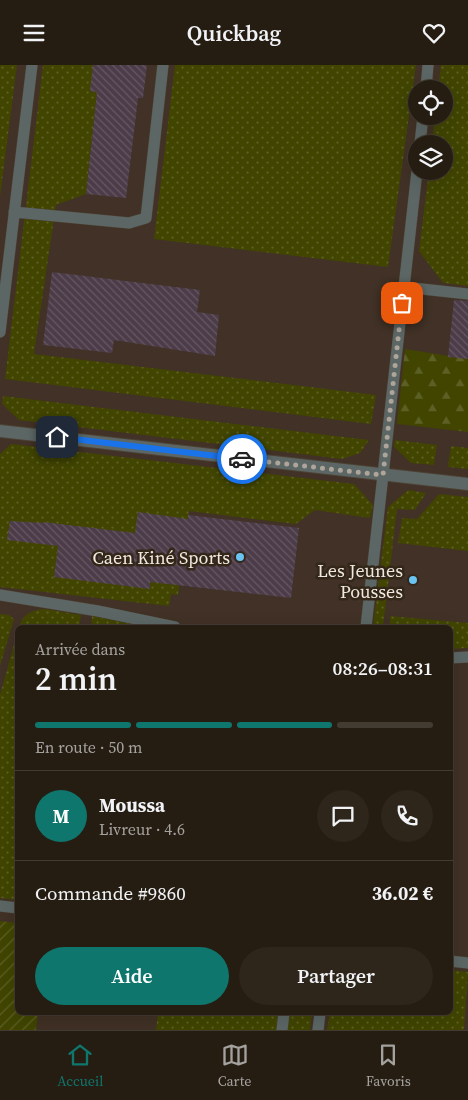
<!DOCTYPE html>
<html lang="fr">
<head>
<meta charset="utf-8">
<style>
  body { margin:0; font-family:"Source Serif 4",serif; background:#2e261b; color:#f1f3f6; height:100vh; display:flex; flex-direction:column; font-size:19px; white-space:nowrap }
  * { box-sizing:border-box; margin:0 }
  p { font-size:16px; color:#a4a29f }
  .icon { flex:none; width:28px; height:28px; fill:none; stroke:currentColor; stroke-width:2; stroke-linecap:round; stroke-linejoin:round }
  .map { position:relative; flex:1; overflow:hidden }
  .details { position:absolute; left:15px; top:560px; width:438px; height:390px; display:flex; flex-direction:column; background:#261d12; border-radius:8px; box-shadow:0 5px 20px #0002,0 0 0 1px #423b32 }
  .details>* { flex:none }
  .tools { position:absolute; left:408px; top:15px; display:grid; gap:10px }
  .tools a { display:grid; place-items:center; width:45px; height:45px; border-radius:50%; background:#261d12; box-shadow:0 5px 20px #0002,0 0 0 1px #423b32; font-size:25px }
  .pin { position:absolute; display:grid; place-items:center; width:42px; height:42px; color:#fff; margin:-21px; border-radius:10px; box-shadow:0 2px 8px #0006 }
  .courier { position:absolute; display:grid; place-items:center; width:50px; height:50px; margin:-25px; border:4px solid #1a73e8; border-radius:50%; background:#fff; color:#222; box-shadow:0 1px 6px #0007 }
  .head em { font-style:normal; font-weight:600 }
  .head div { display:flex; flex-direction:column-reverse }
  .head { display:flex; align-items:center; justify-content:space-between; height:85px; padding:0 20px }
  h1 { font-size:32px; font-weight:600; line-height:38px }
  .bar { display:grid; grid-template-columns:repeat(4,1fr); gap:8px 5px; align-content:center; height:60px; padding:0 20px }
  .bar i { height:6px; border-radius:4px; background:#423b32 }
  .bar .on { background:#0f766e }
  .bar p { grid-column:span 4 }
  .line { display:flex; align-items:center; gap:12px; padding:0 20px; border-top:1px solid #423b32 }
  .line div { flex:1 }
  .round { display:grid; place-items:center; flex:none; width:52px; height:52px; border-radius:26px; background:#2e261b }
  .primary-button { display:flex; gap:10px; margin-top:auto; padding:10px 20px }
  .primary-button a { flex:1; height:58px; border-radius:30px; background:#0f766e; color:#fff; font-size:20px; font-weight:600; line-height:58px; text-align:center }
  .primary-button a+a { background:#2e261b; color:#f1f3f6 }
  header { display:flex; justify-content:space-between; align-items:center; height:65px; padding:0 20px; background:#261d12; font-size:22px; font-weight:600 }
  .dock { display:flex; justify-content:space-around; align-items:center; height:70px; border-top:1px solid #423b32; background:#261d12; font-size:14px; color:#a4a29f }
  .dock a { display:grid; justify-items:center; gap:2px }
  .dock .on { color:#0f766e }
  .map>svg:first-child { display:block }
</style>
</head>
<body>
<header><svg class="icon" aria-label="menu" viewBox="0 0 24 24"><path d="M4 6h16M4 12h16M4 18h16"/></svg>Quickbag<svg class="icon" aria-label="heart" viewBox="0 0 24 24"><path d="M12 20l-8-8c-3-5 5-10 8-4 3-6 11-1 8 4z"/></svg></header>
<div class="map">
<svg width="468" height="965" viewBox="0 0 468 965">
  <defs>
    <pattern id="grass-dots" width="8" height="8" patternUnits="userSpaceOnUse" patternTransform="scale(1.25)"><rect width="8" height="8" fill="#414500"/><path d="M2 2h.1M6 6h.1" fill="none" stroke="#5d6025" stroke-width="1.8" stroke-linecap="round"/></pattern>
    <pattern id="forest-firs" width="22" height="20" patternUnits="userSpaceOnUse" patternTransform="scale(1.25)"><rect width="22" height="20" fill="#414500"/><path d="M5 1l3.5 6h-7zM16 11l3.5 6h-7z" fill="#5d6025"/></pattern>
    <pattern id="garden-furrows" width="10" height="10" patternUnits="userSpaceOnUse" patternTransform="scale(1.25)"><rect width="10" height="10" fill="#414500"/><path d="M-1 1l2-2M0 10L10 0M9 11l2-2" fill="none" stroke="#5d6025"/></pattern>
    <pattern id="building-back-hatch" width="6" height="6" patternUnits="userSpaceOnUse" patternTransform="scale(1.25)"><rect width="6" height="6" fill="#4c3c49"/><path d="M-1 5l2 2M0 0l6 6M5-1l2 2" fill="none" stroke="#665863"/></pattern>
  </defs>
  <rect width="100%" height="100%" fill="#322718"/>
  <!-- commercial -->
  <path fill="#413126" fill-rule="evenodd" d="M0 0H468V965H0ZM416 24H444V51H416ZM416 79H444V106H416ZM18 562H450V948H18Z"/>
  <!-- grass -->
  <path fill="url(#grass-dots)" d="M0 0H17L0 132Z
    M43 0H93L91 26 97 27 86 129 56 140 34 289 376 330 371 359 5 314Z
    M175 0H416L388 202 154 174Z
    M441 0H468V221L443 218 419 186 429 106H444V79H432L435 51H444V24H438Z
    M3 331 369 375 360 388 342 394 19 355 2 339Z
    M395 375 437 380 434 400 411 398 394 382Z
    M11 379 354 419 373 440 370 453 315 445 296 459 189 446 178 530 171 529 169 541 0 522V389Z
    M451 381 468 383V404L448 402Z
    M408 425 426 428 415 445 397 444 383 562H373L388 442Z
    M439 429 468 432V486L398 478 402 453 417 454Z
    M45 544 81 550 79 562H19C23 549 31 545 45 544Z
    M0 549 9 550 14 554 0 601Z
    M92 551 146 562H91Z
    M390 551 468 558V583L450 584V562H390Z
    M17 568V835L0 833V630Z
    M450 905 468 907 464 965H327L330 948H450Z
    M158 948H312L310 965H156Z"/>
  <!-- forest -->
  <path fill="url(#forest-firs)" d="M405 284 468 294V367L397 359Z"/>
  <!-- garden -->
  <path fill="url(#garden-furrows)" d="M0 856 17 858 18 948H38L36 965H0Z"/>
  <!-- building -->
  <path fill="url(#building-back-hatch)" d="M93 0H147L143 33H138L126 133 86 129 97 27 90 26Z
    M52 207 200 225 197 247 219 250 215 291 114 275 112 288 43 280Z
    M454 235 468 236V294L448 292Z
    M138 447 188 454V450L299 463 291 533 150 517V524L54 512 58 481 7 475 10 456 43 458V457L135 468Z"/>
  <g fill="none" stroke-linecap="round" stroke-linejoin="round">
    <defs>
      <path id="service" d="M426 24 428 0
        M420 79 423 51
        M14 147 129 158 146 153 163 0
        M404 222 468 229
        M0 267 32 0
        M0 530 98 546 175 562
        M366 562 417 106
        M450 593 468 592
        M0 841 18 843
        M450 896 468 898
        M282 965 284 948
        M318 965 320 948"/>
      <path id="minor" d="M0 366 468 419"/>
    </defs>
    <!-- service casing -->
    <use href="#service" stroke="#4d4234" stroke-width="12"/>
    <!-- minor casing -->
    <use href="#minor" stroke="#4d4234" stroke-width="14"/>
    <!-- service -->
    <use href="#service" stroke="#5c6765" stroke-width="11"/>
    <!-- minor -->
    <use href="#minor" stroke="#5c6765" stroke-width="12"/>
  </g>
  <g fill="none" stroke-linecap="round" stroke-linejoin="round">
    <!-- done -->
    <path stroke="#aea59a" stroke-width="5" stroke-dasharray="0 9" d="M242 394 383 410 402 238"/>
    <!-- route -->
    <path stroke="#1a73e8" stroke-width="6" d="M57 372 242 394"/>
  </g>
  <!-- markers -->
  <g fill="#6bc3f2" stroke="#322718" stroke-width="2">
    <circle cx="240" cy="492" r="5"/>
    <circle cx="413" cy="515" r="5"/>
  </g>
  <g text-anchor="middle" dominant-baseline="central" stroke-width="5" stroke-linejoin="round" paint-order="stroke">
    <!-- poi labels -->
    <g font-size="18" fill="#f1e9e0" stroke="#322718" text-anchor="end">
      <text x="230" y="492">Caen Kiné Sports</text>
      <text x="403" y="505">Les Jeunes<tspan x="403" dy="21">Pousses</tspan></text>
    </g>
  </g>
</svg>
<div class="tools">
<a><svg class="icon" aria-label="locate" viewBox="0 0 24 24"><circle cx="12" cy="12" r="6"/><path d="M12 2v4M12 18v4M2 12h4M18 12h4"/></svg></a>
<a><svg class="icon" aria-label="layers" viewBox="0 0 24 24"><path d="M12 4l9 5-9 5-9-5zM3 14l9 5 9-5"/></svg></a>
</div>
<div class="pin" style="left:402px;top:238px;background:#ea580c"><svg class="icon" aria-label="bag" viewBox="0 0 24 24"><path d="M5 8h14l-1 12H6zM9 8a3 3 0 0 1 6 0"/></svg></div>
<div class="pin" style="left:57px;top:372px;background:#1f2937"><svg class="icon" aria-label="home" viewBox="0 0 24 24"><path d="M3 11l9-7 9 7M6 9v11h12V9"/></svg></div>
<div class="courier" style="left:242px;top:394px"><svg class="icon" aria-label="car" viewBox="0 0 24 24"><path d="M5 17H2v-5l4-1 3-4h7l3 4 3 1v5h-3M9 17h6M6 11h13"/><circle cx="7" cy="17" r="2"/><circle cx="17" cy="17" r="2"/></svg></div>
<section class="details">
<div class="head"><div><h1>2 min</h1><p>Arrivée dans</p></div><em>08:26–08:31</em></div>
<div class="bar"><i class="on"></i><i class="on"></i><i class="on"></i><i></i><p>En route · 50 m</p></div>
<div class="line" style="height:90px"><b class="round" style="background:#0f766e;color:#fff">M</b><div><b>Moussa</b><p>Livreur · 4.6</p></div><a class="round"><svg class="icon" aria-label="chat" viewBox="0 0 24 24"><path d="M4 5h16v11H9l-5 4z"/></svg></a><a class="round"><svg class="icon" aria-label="phone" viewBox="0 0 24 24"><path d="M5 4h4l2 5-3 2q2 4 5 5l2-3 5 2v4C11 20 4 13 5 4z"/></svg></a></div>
<div class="line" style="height:65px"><div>Commande #9860</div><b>36.02 €</b></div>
<div class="primary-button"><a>Aide</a><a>Partager</a></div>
</section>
</div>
<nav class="dock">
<a class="on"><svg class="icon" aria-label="home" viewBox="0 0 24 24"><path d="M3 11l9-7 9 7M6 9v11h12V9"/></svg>Accueil</a>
<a><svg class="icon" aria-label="map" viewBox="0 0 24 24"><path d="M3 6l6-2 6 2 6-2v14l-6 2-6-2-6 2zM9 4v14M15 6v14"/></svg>Carte</a>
<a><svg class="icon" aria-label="saved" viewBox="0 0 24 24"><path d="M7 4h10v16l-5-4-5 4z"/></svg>Favoris</a>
</nav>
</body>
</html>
